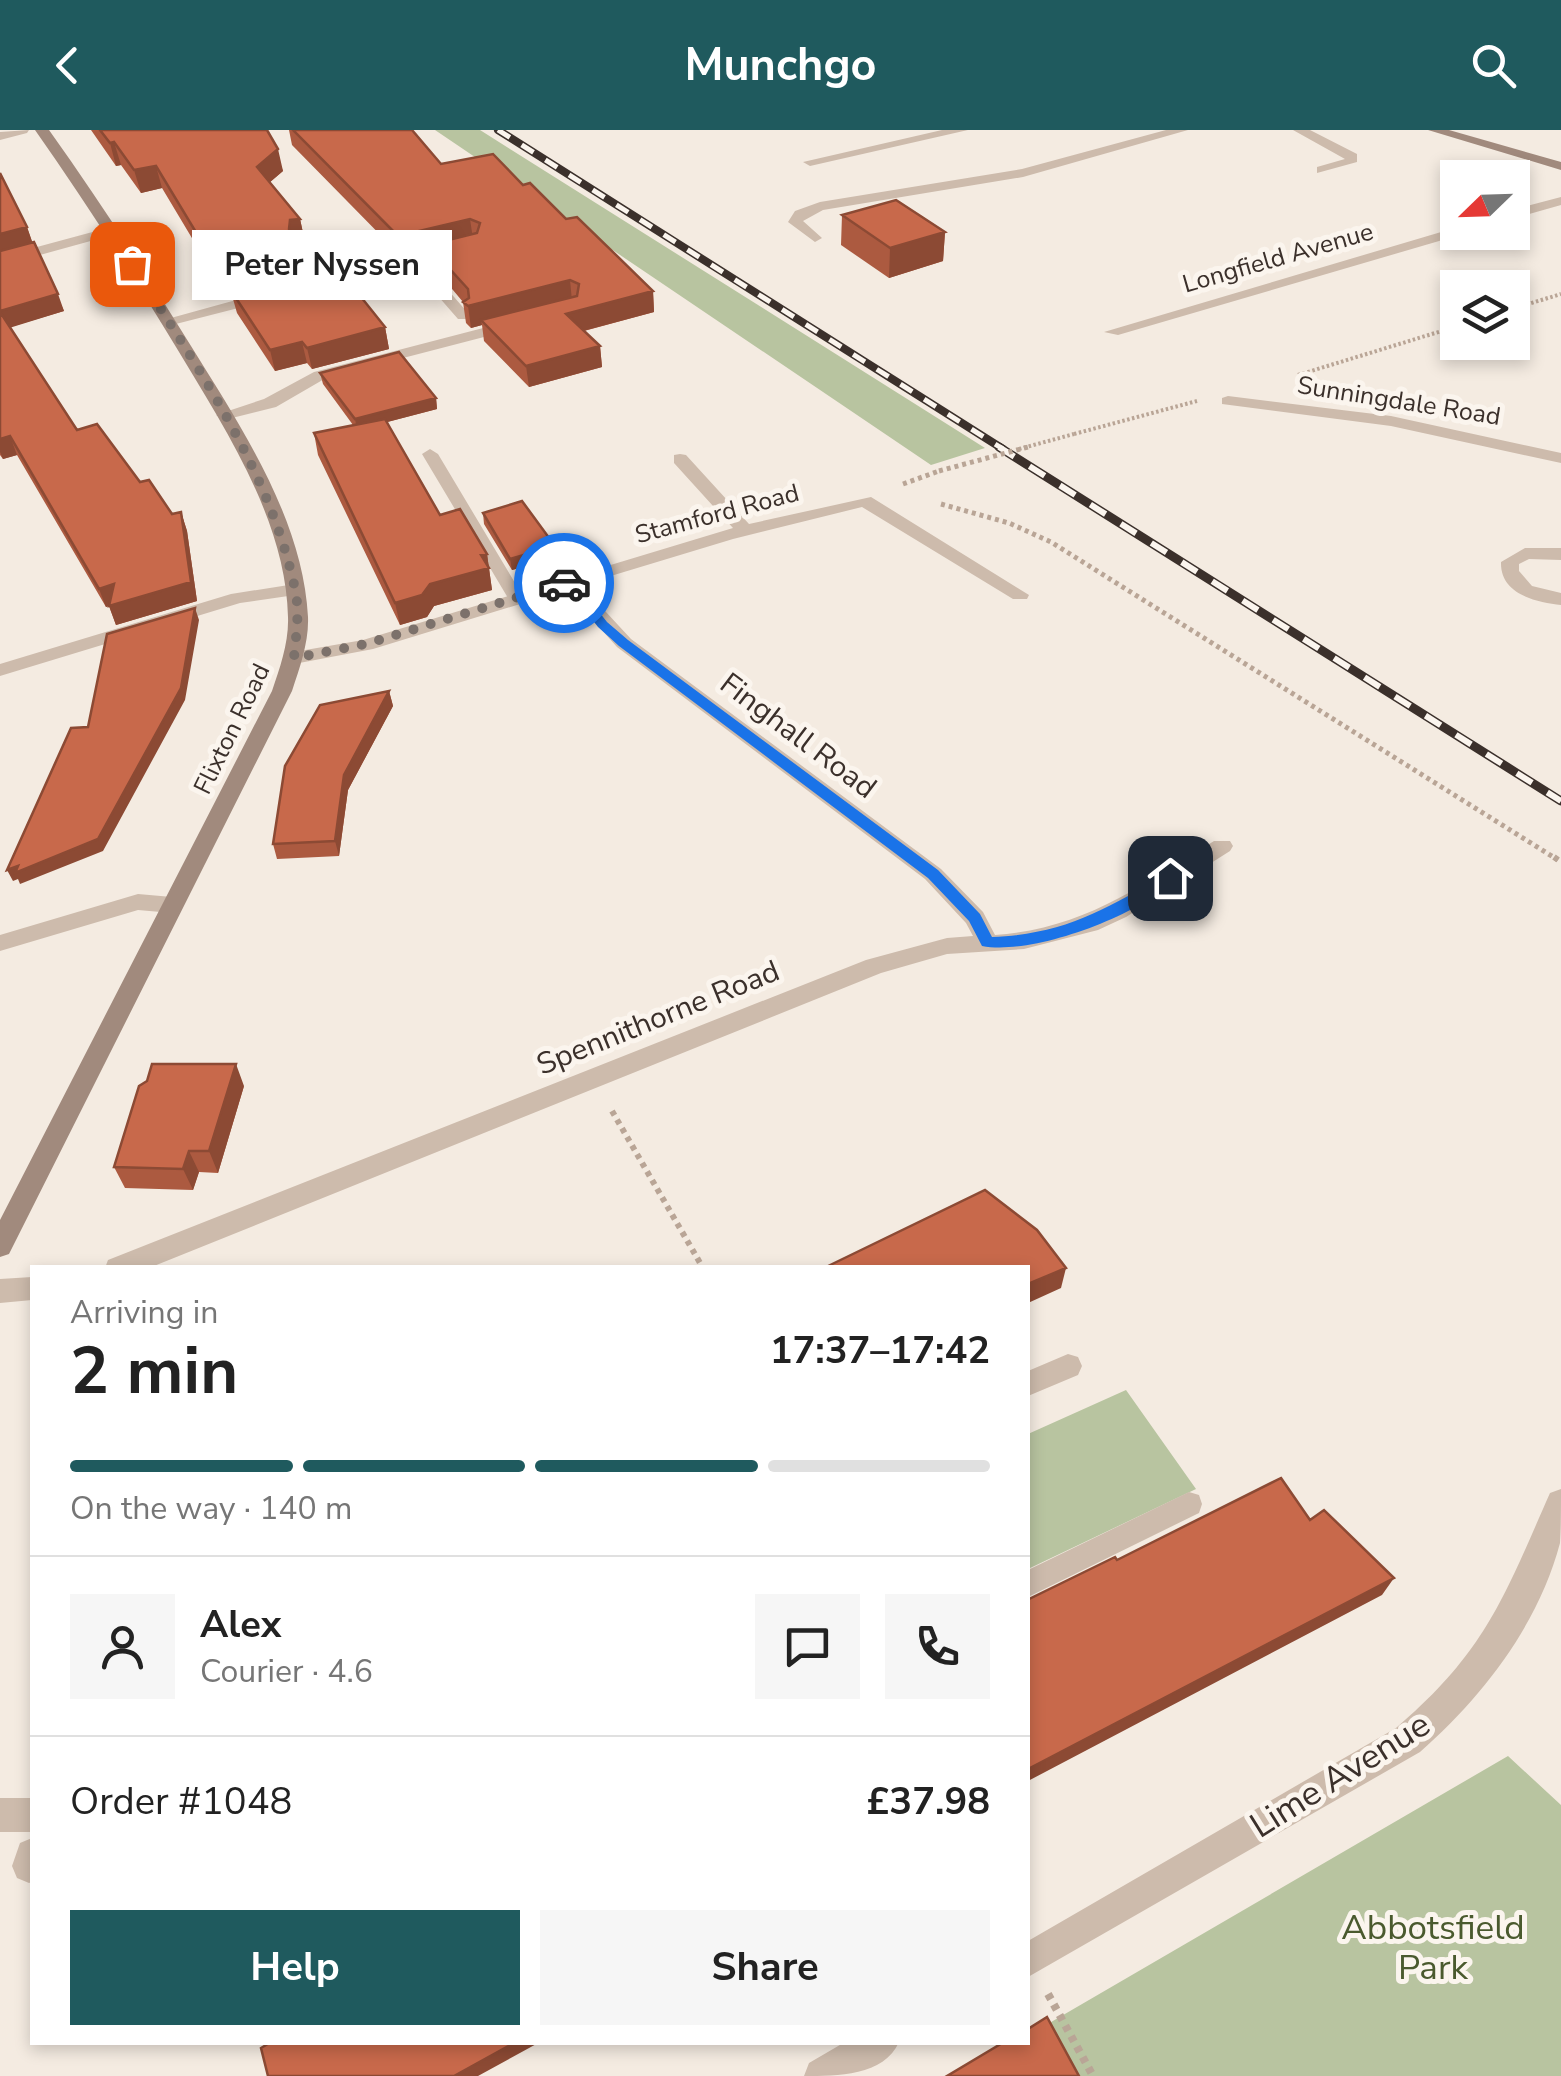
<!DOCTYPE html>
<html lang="en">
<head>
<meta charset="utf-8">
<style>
  body { margin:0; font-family:"Nunito Sans",sans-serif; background:#f6f6f6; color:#222; height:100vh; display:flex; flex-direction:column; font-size:38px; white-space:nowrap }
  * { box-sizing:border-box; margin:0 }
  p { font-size:32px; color:#767676 }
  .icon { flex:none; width:55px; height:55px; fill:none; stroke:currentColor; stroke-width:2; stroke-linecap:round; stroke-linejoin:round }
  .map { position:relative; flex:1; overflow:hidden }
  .drawer { position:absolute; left:30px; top:1135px; width:1000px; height:780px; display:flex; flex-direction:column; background:#fff; border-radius:0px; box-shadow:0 5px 15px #0003 }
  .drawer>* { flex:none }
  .needle { width:65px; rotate:247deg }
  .buttons { position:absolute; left:1440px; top:30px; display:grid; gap:20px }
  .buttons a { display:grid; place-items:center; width:90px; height:90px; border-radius:0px; background:#fff; box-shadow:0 5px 15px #0003; font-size:50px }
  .pin { position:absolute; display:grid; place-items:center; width:85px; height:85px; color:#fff; margin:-42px; border-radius:20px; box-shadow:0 5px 15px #0006 }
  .courier { position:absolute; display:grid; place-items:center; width:100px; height:100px; margin:-50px; border:8px solid #1a73e8; border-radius:50%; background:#fff; color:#222; box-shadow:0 2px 12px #0007 }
  .bubble { position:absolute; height:70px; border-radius:0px; background:#fff; box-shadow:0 5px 15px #0003; font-size:32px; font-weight:700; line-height:70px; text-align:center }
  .head em { font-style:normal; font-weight:700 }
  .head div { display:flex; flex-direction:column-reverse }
  .head { display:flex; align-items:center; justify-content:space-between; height:170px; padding:0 40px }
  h1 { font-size:65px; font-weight:700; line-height:75px }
  .bar { display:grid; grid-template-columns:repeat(4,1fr); gap:15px 10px; align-content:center; height:120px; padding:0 40px }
  .bar i { height:12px; border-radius:8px; background:#e0e0e0 }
  .bar .on { background:#1f5a5e }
  .bar p { grid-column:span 4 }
  .line { display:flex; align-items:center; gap:25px; padding:0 40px; border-top:2px solid #e0e0e0 }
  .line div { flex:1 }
  .round { display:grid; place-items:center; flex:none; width:105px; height:105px; border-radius:0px; background:#f6f6f6 }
  .button { display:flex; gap:20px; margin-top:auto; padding:20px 40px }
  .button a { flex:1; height:115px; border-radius:0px; background:#1f5a5e; color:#fff; font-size:40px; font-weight:700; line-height:115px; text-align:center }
  .button a+a { background:#f6f6f6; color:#222 }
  header { display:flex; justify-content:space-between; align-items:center; height:130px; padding:0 40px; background:#1f5a5e; color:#fff; font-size:45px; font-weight:700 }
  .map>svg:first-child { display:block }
</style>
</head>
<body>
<header><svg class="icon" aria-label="back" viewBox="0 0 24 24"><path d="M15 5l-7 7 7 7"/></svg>Munchgo<svg class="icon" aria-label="search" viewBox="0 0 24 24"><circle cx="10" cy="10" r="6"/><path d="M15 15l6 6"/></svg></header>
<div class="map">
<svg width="1561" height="1946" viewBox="0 0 1561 1946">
  <rect width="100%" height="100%" fill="#f4ebe1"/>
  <!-- green -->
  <path fill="#b8c4a0" d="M435 0H480L985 318 931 335Z
    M1126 1260 1196 1359 1028 1439V1304Z
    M1508 1626 1561 1675V1946H1073L1046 1895Z"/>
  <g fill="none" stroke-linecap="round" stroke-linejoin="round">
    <!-- path-far3 -->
    <path stroke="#b9a596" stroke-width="4" stroke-dasharray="2.5 2.5" stroke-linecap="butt" d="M1512 179 1561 164
      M1298 245 1458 196
      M1074 304 1197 271"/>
    <!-- path-far2 -->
    <path stroke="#b9a596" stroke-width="5" stroke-dasharray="4 4" stroke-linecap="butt" d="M903 354 939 341
      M941 374 1009 393 1051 412 1558 730"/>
    <!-- path-far1 -->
    <path stroke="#b9a596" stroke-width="6" stroke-dasharray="5 5" stroke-linecap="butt" d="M1554 727 1561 732
      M612 981 703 1138"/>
    <!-- path -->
    <path stroke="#b9a596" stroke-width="8" stroke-dasharray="6 6" stroke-linecap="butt" d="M1048 1864 1093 1946"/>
    <!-- lane -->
    <path fill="#cdbbac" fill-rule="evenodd" d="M298 116H308L335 149V155H325L298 122Z
      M410 128H420L468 183V189H458L410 134Z
      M430 319 438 324 524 468 522 472 516 473 508 468 422 324Z
      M1189 1362 1199 1365 1202 1374 1199 1383 1028 1467V1440Z"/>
    <!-- street -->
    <path fill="#cdbbac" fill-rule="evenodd" d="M29 0 27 3 0 10V2Z
      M942 0H968L810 36 803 32Z
      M1166 0H1188L1023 47 823 80 803 91 822 108 815 112 788 92 795 81 820 72 1022 39Z
      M1293 0H1310L1357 24V32L1317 43V37L1345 29Z
      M1561 67V75L1512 89V80Z
      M111 97 118 101 116 104 0 136V127Z
      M1458 97V102L1463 104 1118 205 1104 202Z
      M460 116 467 120 465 123 314 161 306 156Z
      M265 162 270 164V170L168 196 160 191Z
      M514 190 519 192V198L326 248 276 277 224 290 216 285 264 269 314 242Z
      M1228 266 1391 286 1561 323V333L1391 296 1222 274V268Z
      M680 324 686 325 749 394 871 367 1029 465 1027 469H1013L862 377 733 409 581 455 631 509 941 739 983 782 995 805C1083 799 1141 756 1214 711H1230L1233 716 1230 721 1126 787 1098 800 1024 819 947 824 881 843 149 1138H105L108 1130 866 830 947 808 973 806 966 793 925 749 617 517 566 460 373 519 294 534 284 528 294 522 363 510 733 398 674 333V325Z
      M1525 418H1561V430L1529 429 1519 434V441L1532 456 1561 463V475C1535 472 1500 464 1501 432Z
      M295 454 304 460 302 464 240 473 0 546V534L231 464Z
      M138 764 172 767 183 775 172 783 138 780 0 821V805Z
      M32 1147V1170L0 1173V1149Z
      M1068 1224 1078 1227 1082 1236 1078 1245 1028 1266V1241Z
      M1561 1359C1561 1376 1561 1397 1560 1413 1538 1496 1482 1567 1420 1622L1028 1847V1811L1396 1598C1486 1521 1504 1467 1550 1363Z
      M0 1668H32V1702H0Z
      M32 1708V1752L29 1753 17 1748 12 1736 20 1713Z
      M845 1912H899C884 1946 837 1946 804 1946L809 1933Z"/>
    <!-- secondary -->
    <path fill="#a18a7d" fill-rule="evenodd" d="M35 0H49C99 70 146 143 191 216 241 297 303 389 308 487 309 512 300 537 292 561L9 1124 0 1127V1090L272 561C280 538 289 512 288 487 286 390 224 297 176 217 131 143 85 71 35 0Z
      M1428 0H1449L1561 32V40Z"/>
    <defs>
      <path id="rail-far1" d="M498 0 1003 319"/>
      <path id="rail" d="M999 317 1561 671"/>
    </defs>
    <!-- rail-far1 casing -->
    <use href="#rail-far1" stroke="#3b302b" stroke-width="8"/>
    <!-- rail casing -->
    <use href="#rail" stroke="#3b302b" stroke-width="9"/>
    <!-- rail-far1 -->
    <use href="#rail-far1" stroke="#fbf5ee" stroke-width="5" stroke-dasharray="14" stroke-linecap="butt"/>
    <!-- rail -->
    <use href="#rail" stroke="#fbf5ee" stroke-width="6" stroke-dasharray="18" stroke-linecap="butt"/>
    <!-- path-bridge-far1 -->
    <path stroke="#b9a596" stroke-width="4" stroke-dasharray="2.5 2.5" stroke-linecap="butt" d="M1019 319 1074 304"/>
    <!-- path-bridge -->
    <path stroke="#b9a596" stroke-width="5" stroke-dasharray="4 4" stroke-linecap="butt" d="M939 341 1028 317"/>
  </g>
  <!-- wall -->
  <path fill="#ac5a40" d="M91 0H267L283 41 270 52 300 89 305 112 300 113 310 125 314 142 385 197 389 219 312 239 307 233 275 241 237 183 233 169 229 170 162 58 141 63 121 35 116 36Z
    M289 0H412L441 34 523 55 653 161 654 182 584 201 600 216 602 237 529 257 484 211 482 195 471 198 466 193 463 172 432 135 429 120 402 127 292 15Z
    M0 43 27 97 32 112 64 181 10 197 77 300 140 352 172 384 181 382 187 401 197 471 116 495 109 476 106 477 17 325 3 329 0 325Z
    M842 85 945 102 943 131 889 148 841 115Z
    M320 243 436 268 437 279 387 292 440 385 487 424 492 460 434 476 427 487 400 495 318 325 314 303 353 295 323 254Z
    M483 383 556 428 512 440 484 394Z
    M389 561 393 576 348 660 339 726 277 729 273 714Z
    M244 956 218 1043 199 1042 193 1060 125 1058 114 1037Z"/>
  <!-- shaded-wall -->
  <path fill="#8c4a34" d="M114 12 121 35 116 36 110 13Z
    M278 19 283 41 262 59 257 37Z
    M156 36 162 58 141 63 134 40Z
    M300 89 305 112 295 113 289 99 290 90Z
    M470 89 473 109 428 115 429 120 402 127 398 106Z
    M27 97 33 114 0 123V104Z
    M945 102 943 131 889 148 890 118Z
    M310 125 315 149 232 162 233 169 229 170 223 147Z
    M570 150 572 171 481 190 482 195 471 198 468 176Z
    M653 161 654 182 568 205 566 184Z
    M58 164 64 181 6 199 0 181Z
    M385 197 389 219 312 239 307 218Z
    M302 212 307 233 275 241 270 220Z
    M600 216 602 237 529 257 526 236Z
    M436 268 437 279 357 300 355 289Z
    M10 306 17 325 3 329 0 322V309Z
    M181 382 187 401 197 471 116 495 109 476 106 477 99 459 114 454Z
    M555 416 556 428 512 440 510 429Z
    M487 424 492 460 434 476 427 487 400 495 395 473 481 425Z
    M195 478 199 490 185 570 103 721 20 754 18 749 13 751 7 740 18 736Z
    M389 561 393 576 348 660 339 726 335 711 344 645Z
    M236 934 244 956 218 1043 209 1021Z
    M189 1021 199 1042 193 1060 183 1039Z
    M1066 1138 1061 1158 1028 1173V1154Z
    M1394 1448 1382 1465 1028 1651V1639Z
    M516 1912H540L478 1946H454Z"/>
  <!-- building -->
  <path fill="#c8694b" stroke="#8c4a34" stroke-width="2.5" d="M100 0H267L278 19 257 37 300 89 290 90 289 99 310 125 223 147 156 36 134 40 114 12 110 13Z
    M293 0H412L441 34 493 24 523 55 530 53 566 89 577 87 653 161 566 184 600 216 526 236 481 190 577 166 579 154 570 150 468 176 463 172 469 168 468 159 428 115 477 103 480 93 470 89 398 106Z
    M0 43 27 97 0 104Z
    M896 70 945 102 890 118 842 85Z
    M34 112 58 164 0 181V121Z
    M337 137 385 197 307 218 302 212 270 220 232 162Z
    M0 182 77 300 97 294 140 352 149 350 172 384 181 382 191 452 109 476 114 454 99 459 10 306 0 309Z
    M399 222 436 268 355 289 320 243Z
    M385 289 440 385 460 379 487 424 481 425 489 438 430 454 422 465 395 473 314 303Z
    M522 371 555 416 510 429 483 383Z
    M195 478 181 558 98 709 15 743 18 736 7 740 71 598 88 597 107 504Z
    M389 561 344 645 335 711 273 714 285 636 320 575Z
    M152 934H236L209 1021H189L183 1039 114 1037 139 956 147 951Z
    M985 1060 1037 1100 1066 1138 1028 1154V1138H824Z
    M1281 1348 1310 1390 1324 1380 1394 1448 1028 1639V1466L1029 1469 1115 1427 1117 1430Z
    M1047 1887 1079 1946H947L1004 1912H1028V1899Z
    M271 1912H516L454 1946H268L261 1918Z"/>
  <!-- route -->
  <path fill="#1a73e8" d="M564 449H573L607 492 628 510 938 740 980 784 992 807C1065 804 1104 780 1165 745L1177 748C1141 785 1033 826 982 816L969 791 928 748 619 516 598 497 566 456H560Z"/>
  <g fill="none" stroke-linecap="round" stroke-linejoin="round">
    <!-- done -->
    <path stroke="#7c716b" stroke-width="10" stroke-dasharray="0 18" d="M132 134C196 235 270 340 295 459 300 482 296 505 294 528L366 514 564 453"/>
  </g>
  <g text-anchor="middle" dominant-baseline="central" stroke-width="10" stroke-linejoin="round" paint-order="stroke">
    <!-- far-street labels -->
    <g font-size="25" fill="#3b302b" stroke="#fbf5ee">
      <text transform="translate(1278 128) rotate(-16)">Longfield Avenue</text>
      <text transform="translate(1399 271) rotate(9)">Sunningdale Road</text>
      <text transform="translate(717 384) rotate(-15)">Stamford Road</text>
      <text transform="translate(232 599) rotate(-64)">Flixton Road</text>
    </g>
    <!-- street labels -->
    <g font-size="30" fill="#3b302b" stroke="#fbf5ee">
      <text transform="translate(798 606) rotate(37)">Finghall Road</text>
      <text transform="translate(658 888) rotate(-22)">Spennithorne Road</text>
    </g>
    <!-- near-street labels -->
    <g font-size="35" fill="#3b302b" stroke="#fbf5ee">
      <text transform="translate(1340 1645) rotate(-32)">Lime Avenue</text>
    </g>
    <!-- near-park labels -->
    <g font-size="35" fill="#4a5a2e" stroke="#fbf5ee">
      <text x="1433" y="1797">Abbotsfield<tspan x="1433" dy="40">Park</tspan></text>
    </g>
  </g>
</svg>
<div class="buttons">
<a><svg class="needle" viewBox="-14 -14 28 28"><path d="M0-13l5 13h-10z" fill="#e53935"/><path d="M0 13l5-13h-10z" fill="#767676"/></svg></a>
<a><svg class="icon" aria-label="layers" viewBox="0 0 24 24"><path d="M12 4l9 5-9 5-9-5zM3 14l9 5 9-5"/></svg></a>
</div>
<div class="pin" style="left:132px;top:134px;background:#ea580c"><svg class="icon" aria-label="bag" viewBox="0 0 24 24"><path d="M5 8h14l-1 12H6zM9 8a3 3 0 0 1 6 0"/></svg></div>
<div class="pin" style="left:1170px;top:748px;background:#1f2937"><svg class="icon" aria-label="home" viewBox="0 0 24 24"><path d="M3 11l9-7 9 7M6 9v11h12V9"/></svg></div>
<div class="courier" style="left:564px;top:453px"><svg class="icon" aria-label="car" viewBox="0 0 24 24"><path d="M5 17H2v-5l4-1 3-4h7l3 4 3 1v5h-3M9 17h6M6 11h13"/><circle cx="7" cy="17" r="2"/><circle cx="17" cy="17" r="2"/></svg></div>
<div class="bubble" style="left:192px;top:100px;width:260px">Peter Nyssen</div>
<section class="drawer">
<div class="head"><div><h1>2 min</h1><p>Arriving in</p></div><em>17:37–17:42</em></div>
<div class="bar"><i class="on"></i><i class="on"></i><i class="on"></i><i></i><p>On the way · 140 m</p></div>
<div class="line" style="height:180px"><a class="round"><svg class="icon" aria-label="person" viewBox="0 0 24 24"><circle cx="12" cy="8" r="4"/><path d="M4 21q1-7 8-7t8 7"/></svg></a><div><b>Alex</b><p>Courier · 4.6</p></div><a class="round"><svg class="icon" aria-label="chat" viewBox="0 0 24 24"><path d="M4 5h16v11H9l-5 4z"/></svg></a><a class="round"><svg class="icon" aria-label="phone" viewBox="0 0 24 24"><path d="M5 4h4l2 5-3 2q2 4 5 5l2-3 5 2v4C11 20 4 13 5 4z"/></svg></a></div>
<div class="line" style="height:130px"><div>Order #1048</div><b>£37.98</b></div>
<div class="button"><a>Help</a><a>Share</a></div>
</section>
</div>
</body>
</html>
